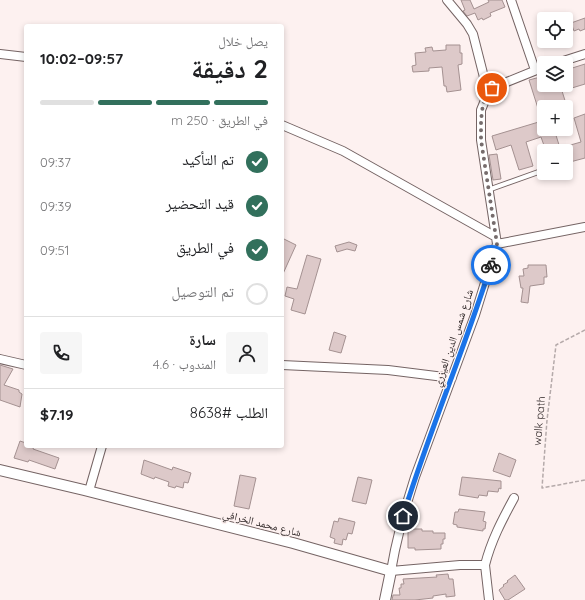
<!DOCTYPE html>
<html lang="ar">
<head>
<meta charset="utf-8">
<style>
  body { margin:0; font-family:Quicksand,"Noto Naskh Arabic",sans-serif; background:#f6f6f6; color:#202124; direction:rtl; height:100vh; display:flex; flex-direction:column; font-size:15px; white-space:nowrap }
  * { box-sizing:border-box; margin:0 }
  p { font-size:13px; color:#757577 }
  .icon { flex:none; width:22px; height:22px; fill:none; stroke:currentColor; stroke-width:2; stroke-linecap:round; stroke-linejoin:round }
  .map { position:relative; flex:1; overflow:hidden; direction:ltr }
  .panel { position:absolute; left:24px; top:24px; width:260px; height:424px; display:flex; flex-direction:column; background:#fff; border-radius:4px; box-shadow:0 2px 6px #0003; direction:rtl }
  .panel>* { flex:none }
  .tools { position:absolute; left:537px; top:12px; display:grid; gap:8px }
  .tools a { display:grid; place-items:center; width:36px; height:36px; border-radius:4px; background:#fff; box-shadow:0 2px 6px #0003; font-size:20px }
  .pin { position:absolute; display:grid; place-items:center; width:34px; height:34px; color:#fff; margin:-17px; border:2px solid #fff; border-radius:50%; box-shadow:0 1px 4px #0007 }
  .courier { position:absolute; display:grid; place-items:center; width:40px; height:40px; margin:-20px; border:3px solid #1a73e8; border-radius:50%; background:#fff; color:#222; box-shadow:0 1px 5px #0007 }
  .summary em { font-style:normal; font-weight:800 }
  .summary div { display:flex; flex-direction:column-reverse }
  .summary { display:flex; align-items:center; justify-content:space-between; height:68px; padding:0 16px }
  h1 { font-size:26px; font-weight:800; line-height:30px }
  .bar { display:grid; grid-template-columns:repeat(4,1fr); gap:6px 4px; align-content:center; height:48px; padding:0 16px }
  .bar i { height:5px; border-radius:3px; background:#e0e0e0 }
  .bar .on { background:#32705c }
  .bar p { grid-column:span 4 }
  .line { display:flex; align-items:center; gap:10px; padding:0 16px; border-top:1px solid #e0e0e0 }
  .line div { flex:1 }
  .round { display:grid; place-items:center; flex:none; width:42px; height:42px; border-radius:4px; background:#f6f6f6 }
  ol { padding:0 16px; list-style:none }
  li { display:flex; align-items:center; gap:12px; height:44px }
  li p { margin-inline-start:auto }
  li .icon { padding:4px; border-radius:50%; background:#32705c; color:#fff; stroke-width:4 }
  li:last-child { color:#757577 }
  li i { width:22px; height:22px; border:2px solid #e0e0e0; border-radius:50% }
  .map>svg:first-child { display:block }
</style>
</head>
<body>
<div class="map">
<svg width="585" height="600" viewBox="0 0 585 600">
  <rect width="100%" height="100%" fill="#fdf1f0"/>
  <!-- building -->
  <path fill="#ddc9c9" stroke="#a49191" d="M461 0H470L474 9 489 2 488 0H502L505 7 490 13 491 16 483 20 482 18 478 20 475 13 467 16 463 11 465 10Z
    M585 18V29L580 31 579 29 574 31 571 23Z
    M446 45H460V53H462V64L458 65 461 90 447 92 446 86H444L442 67 429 68V71L413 72 412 66 416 65 415 53 426 52 425 48 432 47 433 51 446 50Z
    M585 64V84L562 91 567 107H544V129H554L560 148 581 142 574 118 585 114V158L570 162 568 151H546L541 137 526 142 533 166 519 170 511 145 496 150 492 136 542 121 529 80 544 76V85H569L566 75V70Z
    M497 154 501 179 493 180 489 155Z
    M282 238 296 245 282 276Z
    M349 242 357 245 355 251 347 249 337 252 335 246Z
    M307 255 321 259 305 314 291 310 294 299 285 296 287 287 297 289Z
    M528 265H546L547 277H544V284L530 286 528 303 521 302 523 288H521L519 276H524L523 269 528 268Z
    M334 332 346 336 341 353 329 350Z
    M0 365 13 369 4 385 19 390V392L22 394 20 407 0 400Z
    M20 441 26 443V446H34L33 449 59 458 55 469 29 460 28 462 14 458Z
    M499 453 516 460 510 477 493 471Z
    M144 460 172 470 173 467 191 473 188 483 184 482 183 488 176 486 175 488 168 486 169 482 155 477 154 479 141 474Z
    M240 475 256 478 249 509 234 506Z
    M358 477 372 480 366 504 352 501Z
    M462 477 501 481V489L499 488 498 492 488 491 487 496 479 495 478 498 459 495Z
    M459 509 485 512 483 521 486 522 485 529H483V531L457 527V525L453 524 455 512H458Z
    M339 518 355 522 352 534 348 533 346 540 343 539 342 545 334 543 335 539 330 537 334 521 338 522Z
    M408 529H422V531H433V533H445V539H443V544H441V549L415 550V548H408Z
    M448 574 449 579H453L455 596 446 597V594L433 596V598L415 600H392L393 595H400L399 588H401V584H404L403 579 437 577 436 575Z
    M515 575 525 589 508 600H505L499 590 504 586 503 585 508 582 507 581Z"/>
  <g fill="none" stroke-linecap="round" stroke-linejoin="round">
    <defs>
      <path id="service" d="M488 190 544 170"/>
      <path id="minor" d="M447 0 467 24 473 34 488 93
        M511 0 535 70
        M0 54 26 57
        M557 63 585 54
        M282 125 343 151 496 237
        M497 244 585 227
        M0 359 26 365
        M282 365 388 370 452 378
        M89 491 102 446
        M485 565C491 541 502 520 514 498
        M489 600 485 565H460L391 571 395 550 403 516 415 477 475 315 497 244 481 140V110L488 93 492 88 544 67"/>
      <path id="tertiary" d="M0 470 84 490 293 543 391 571 385 600"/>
    </defs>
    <!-- service casing -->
    <use href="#service" stroke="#756464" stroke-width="6"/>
    <!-- minor casing -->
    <use href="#minor" stroke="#756464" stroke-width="10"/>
    <!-- tertiary casing -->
    <use href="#tertiary" stroke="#756464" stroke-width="12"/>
    <!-- path -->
    <path stroke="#b5aaaa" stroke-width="1.5" stroke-dasharray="4 2" stroke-linecap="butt" d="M585 330 556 345 547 420 542 488 585 480"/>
    <!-- service -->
    <use href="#service" stroke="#fff" stroke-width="4"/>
    <!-- minor -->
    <use href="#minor" stroke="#fff" stroke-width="8"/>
    <!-- tertiary -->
    <use href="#tertiary" stroke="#fff" stroke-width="10"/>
  </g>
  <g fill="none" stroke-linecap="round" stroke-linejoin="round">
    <!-- done -->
    <path stroke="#766c6c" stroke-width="4" stroke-dasharray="0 7.2" d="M491 265 497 244 481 140V120L483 104 488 93 492 88"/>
    <!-- route -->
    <path stroke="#1a73e8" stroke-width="5" d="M403 516C429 432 464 350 491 265"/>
  </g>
  <g text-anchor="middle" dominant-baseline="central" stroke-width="3" stroke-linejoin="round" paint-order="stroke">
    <!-- street labels -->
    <g font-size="11" fill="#2d2525" stroke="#fdf1f0">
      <text transform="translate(453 338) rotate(-71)">شارع شمس الدين العيزري</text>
      <text transform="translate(539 421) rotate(-85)">walk path</text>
      <text transform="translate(262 523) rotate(14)">شارع محمد الخرافي</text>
    </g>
  </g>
</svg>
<div class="tools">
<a><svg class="icon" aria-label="locate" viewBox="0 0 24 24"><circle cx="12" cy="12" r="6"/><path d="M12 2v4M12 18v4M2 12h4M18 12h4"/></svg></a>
<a><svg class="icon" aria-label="layers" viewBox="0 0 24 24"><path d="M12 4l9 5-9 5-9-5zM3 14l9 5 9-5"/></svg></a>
<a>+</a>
<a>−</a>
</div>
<div class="pin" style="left:492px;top:88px;background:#ea580c"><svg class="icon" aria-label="bag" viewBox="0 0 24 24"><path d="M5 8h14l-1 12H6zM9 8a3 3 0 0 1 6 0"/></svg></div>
<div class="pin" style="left:403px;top:516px;background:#1f2937"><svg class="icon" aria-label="home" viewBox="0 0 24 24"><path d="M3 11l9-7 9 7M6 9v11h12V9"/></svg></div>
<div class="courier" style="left:491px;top:265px"><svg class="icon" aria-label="bike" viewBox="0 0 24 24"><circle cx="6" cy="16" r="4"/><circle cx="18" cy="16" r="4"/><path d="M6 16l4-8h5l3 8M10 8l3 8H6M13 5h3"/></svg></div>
<section class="panel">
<div class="summary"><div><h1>2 دقيقة</h1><p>يصل خلال</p></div><em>09:57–10:02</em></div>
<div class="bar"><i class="on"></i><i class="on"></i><i class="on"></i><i></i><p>في الطريق · 250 m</p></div>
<ol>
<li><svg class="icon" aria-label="check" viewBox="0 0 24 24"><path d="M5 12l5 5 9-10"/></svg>تم التأكيد<p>09:37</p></li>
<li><svg class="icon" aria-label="check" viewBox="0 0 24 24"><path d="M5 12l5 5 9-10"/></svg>قيد التحضير<p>09:39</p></li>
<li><svg class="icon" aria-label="check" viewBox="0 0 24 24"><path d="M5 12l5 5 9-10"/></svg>في الطريق<p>09:51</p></li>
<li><i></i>تم التوصيل</li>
</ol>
<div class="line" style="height:72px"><a class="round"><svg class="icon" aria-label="person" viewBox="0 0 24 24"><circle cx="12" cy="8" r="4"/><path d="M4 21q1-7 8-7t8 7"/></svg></a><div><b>سارة</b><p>المندوب · 4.6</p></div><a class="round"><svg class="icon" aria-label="phone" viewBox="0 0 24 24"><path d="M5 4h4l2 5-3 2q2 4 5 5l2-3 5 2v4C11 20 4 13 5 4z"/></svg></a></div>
<div class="line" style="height:52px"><div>الطلب #8638</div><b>$7.19</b></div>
</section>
</div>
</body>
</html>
